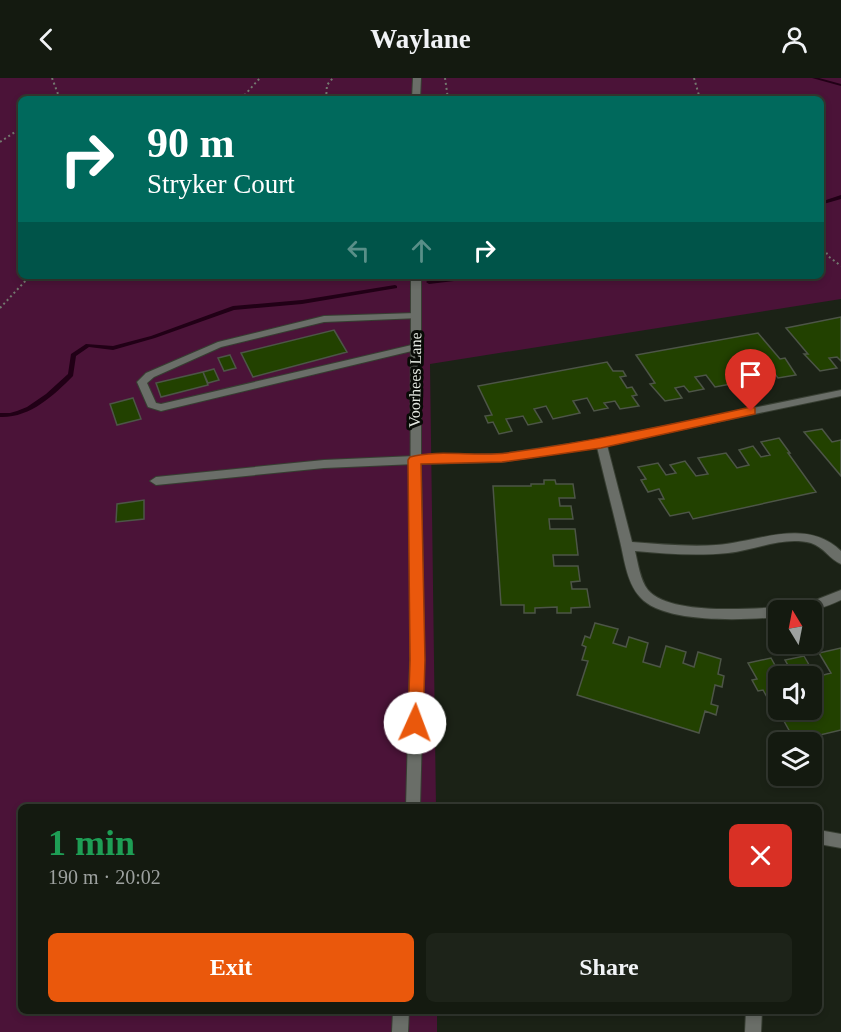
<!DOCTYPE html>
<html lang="en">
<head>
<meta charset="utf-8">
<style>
  body { margin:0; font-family:"Times New Roman",serif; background:#1d2319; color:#f1f3f6; height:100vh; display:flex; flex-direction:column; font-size:22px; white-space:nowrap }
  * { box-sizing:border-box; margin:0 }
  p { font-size:20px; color:#9da19f }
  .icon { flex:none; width:33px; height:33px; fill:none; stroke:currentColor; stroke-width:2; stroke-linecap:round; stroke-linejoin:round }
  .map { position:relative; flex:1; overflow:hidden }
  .details { position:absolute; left:18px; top:726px; width:804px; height:210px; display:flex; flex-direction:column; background:#141a10; border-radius:9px; box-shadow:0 3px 9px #0003,0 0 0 2px #333830 }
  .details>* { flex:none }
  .top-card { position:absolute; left:18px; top:18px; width:806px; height:183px; border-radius:9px; box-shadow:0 3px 9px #0003,0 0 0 2px #333830; background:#00695c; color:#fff; overflow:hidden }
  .needle { width:39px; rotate:350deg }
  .controls { position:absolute; left:768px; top:522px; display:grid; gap:12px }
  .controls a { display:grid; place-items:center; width:54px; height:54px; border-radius:9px; background:#141a10; box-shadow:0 3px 9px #0003,0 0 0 2px #333830; font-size:30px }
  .pin { position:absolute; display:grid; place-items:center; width:51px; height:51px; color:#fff; margin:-62px -26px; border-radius:50% 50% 50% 0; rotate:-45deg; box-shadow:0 0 6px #0007 }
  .pin .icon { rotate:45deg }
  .me { position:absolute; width:66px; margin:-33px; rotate:2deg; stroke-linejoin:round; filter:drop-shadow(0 0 4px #0008) }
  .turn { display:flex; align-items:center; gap:21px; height:126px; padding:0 30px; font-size:27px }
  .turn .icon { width:78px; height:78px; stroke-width:2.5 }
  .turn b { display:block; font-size:42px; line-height:51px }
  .lanes { display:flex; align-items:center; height:57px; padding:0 30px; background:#0003; justify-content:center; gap:30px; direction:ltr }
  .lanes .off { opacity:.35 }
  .round { display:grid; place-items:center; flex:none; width:63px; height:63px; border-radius:9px; background:#1d2319 }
  .headline { display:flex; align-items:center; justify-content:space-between; height:102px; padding:0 30px }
  h1 { font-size:36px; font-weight:600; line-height:45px; color:#1e9e55 }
  .cta { display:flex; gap:12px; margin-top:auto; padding:12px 30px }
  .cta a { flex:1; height:69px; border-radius:9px; background:#ea580c; color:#fff; font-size:24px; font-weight:600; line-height:69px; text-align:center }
  .cta a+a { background:#1d2319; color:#f1f3f6 }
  header { display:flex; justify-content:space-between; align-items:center; height:78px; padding:0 30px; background:#141a10; font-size:27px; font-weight:600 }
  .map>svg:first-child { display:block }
  .green { fill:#4b1338; fill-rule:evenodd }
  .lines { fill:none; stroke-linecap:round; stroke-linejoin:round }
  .stream { fill:#210016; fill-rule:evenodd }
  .building { fill:#224100; stroke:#4d5547; stroke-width:1.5; fill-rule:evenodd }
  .service-casing { stroke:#373e32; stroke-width:2 }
  .minor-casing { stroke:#373e32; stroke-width:2 }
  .path { stroke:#73796f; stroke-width:2; stroke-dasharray:2 3; stroke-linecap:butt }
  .service { fill:#6a6e68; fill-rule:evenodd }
  .minor { fill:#6a6e68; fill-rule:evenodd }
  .route { fill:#ea580c; stroke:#983908; stroke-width:1.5 }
  .labels { text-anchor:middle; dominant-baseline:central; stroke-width:6; stroke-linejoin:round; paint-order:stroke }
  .street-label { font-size:16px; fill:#e4e9e1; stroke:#080b06 }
</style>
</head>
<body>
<header><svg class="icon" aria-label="back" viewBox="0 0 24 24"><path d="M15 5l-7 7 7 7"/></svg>Waylane<svg class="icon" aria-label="person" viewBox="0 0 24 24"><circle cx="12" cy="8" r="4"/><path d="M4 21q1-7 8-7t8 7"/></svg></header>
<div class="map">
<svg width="841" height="954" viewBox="0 0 841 954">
  <rect width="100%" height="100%" fill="#1b2216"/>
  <path class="green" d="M0,0H841V221L430,286L436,729H21V933H437V954H0ZM21,21H820V198H21Z"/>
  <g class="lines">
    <path class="stream" d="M812,0H819L841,6V8Z
      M841,117V121L820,127V124Z
      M465,198H482L479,200L429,206L426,204L429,202Z
      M395,207L397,208V210L302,226L234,232L155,260L113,272L89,269L76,278L73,298C53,318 30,340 0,339V335H10L17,333L27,329L46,316L68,296L71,276L86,266L113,268L151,258L233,228L302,222Z"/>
  </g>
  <path class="building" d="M841,239V283L837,279L829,280L837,290L820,293L804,276H808L786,250Z
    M334,252L347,274L253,299L241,275Z
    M758,255L780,281L785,280L796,297L778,300L771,291L762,293L767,299L753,302L744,290L733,292L742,304L715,309L706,297L695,299L704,311L689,314L684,308L675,310L682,320L665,323L650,306L655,305L636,277Z
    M230,277L236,290L224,293L218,280Z
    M607,284L613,293H623L626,298L620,299L627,310L632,309L637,317L632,318L639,328L620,331L615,323L604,325L608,330L594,333L587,320L573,323L580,335L553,341L546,328L534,331L542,344L528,347L523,338L506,341L512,353L499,356L493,344L488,345L485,338L492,337L478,308Z
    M214,291L219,302L208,305L203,294Z
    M203,294L208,307L161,319L156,305Z
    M133,320L141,341L117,347L110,326Z
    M822,351L832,364L841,362V398L804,354Z
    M779,360L790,375H788L816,414L693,441L689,434L670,438L659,421H664L659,411L648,414L641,402L646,401L638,389L658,385L666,397L676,395L670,387L685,383L696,398L708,396L698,380L726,375L737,390L749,387L739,372L753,368L761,379L770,377L761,364Z
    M544,402H555L556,406H573L575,420H559L560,428H571L573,441H549L550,451H575L578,477H553L554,488H578L580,503L571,504L572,511H587L590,529L571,530V535H557V529L535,530V535H524V527H501L493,408H531V406H544Z
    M144,422V441L116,444L117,426Z
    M595,545L618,551L613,565L626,569L629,559L648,565L643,584L660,589L666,568L686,574L683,585L694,589L698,574L721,581L718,596L724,598L722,609L715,607L711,626L718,628L716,637L705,633L699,655L577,617L588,583L582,582L586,569L582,567L585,558L590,560Z
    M841,570V652L795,663L775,627L772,628L763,612L758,613L752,602L757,601L748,585L771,580L781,598L793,596L785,582L804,578L816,599L831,595L819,575ZM778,598H812V632H778Z"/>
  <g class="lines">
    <defs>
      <path id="service" d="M416,235L421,238L419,240L324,244L221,269L154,299L147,305L156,325L161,326L416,266L420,267V271L416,272L161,333L148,329L137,304L146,295L218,264L324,238Z
        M415,378L421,382L415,386L324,390L156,407L150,403L156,399L324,382Z
        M819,752L841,756V770L819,766Z
        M746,933H762L761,954H745Z"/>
      <path id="minor" d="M413,0H421L420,21H412Z
        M411,198H421V378L502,376L601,361L841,312V318L607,367L632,464C660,466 688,469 716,467C758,464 806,439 841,473V486C830,482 824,469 811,465C783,458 755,472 728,475C697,478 666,476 635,473C638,485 640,502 648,512C669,537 748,531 778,529L784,532H778V539C745,542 663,546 640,519C626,504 624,478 619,459C612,429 604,399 597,369L502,384L421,386L424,582L420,729H406L410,582Z
        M841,512V522C819,532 811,534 788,532L790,528L813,523Z
        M393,933H409L408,954H392Z"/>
    </defs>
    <use href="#service" class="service-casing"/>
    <use href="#minor" class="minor-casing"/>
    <path class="path" d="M52,0L58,16L53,21
      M445,0L448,21
      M694,0L700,21
      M241,21L260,0
      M326,21L327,7L333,0
      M0,64L21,50
      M820,161L828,178L841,188
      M0,230L30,198"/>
    <use href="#service" class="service"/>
    <use href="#minor" class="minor"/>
  </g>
  <path class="route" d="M751,329L755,330V336L601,370L532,380L502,384L421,386L425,582L423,645L421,650L415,652L410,650L408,645L410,582L408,382L410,379C437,371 477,379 507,375C589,364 669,347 751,329Z"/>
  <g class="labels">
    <g class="street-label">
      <text transform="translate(415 302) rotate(-89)">Voorhees Lane</text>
    </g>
  </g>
</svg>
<div class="controls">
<a><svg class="needle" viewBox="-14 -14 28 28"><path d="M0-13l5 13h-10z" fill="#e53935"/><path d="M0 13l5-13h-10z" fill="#9da19f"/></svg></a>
<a><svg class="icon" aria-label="sound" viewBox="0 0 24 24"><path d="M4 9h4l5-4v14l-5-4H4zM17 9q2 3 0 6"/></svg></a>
<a><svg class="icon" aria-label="layers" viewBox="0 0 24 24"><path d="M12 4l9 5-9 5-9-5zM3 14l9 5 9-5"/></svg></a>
</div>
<div class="pin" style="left:751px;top:333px;background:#d93025"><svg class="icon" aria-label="arrive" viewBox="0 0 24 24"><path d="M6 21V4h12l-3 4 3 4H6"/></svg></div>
<svg class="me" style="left:415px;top:645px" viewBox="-20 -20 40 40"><circle r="19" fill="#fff"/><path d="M0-13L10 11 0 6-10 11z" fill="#ea580c"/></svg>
<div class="top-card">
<div class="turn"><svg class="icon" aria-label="right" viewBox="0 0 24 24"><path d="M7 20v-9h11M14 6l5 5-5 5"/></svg><div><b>90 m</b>Stryker Court</div></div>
<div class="lanes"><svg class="icon off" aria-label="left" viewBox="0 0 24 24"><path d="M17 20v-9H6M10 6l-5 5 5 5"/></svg><svg class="icon off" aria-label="ahead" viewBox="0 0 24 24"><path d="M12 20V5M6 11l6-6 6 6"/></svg><svg class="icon" aria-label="right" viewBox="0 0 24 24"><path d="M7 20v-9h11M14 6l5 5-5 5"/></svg></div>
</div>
<section class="details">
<div class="headline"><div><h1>1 min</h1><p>190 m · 20:02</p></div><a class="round" style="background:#d93025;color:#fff"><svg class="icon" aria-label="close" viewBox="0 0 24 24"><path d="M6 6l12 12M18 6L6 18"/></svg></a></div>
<div class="cta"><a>Exit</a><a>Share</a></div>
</section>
</div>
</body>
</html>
